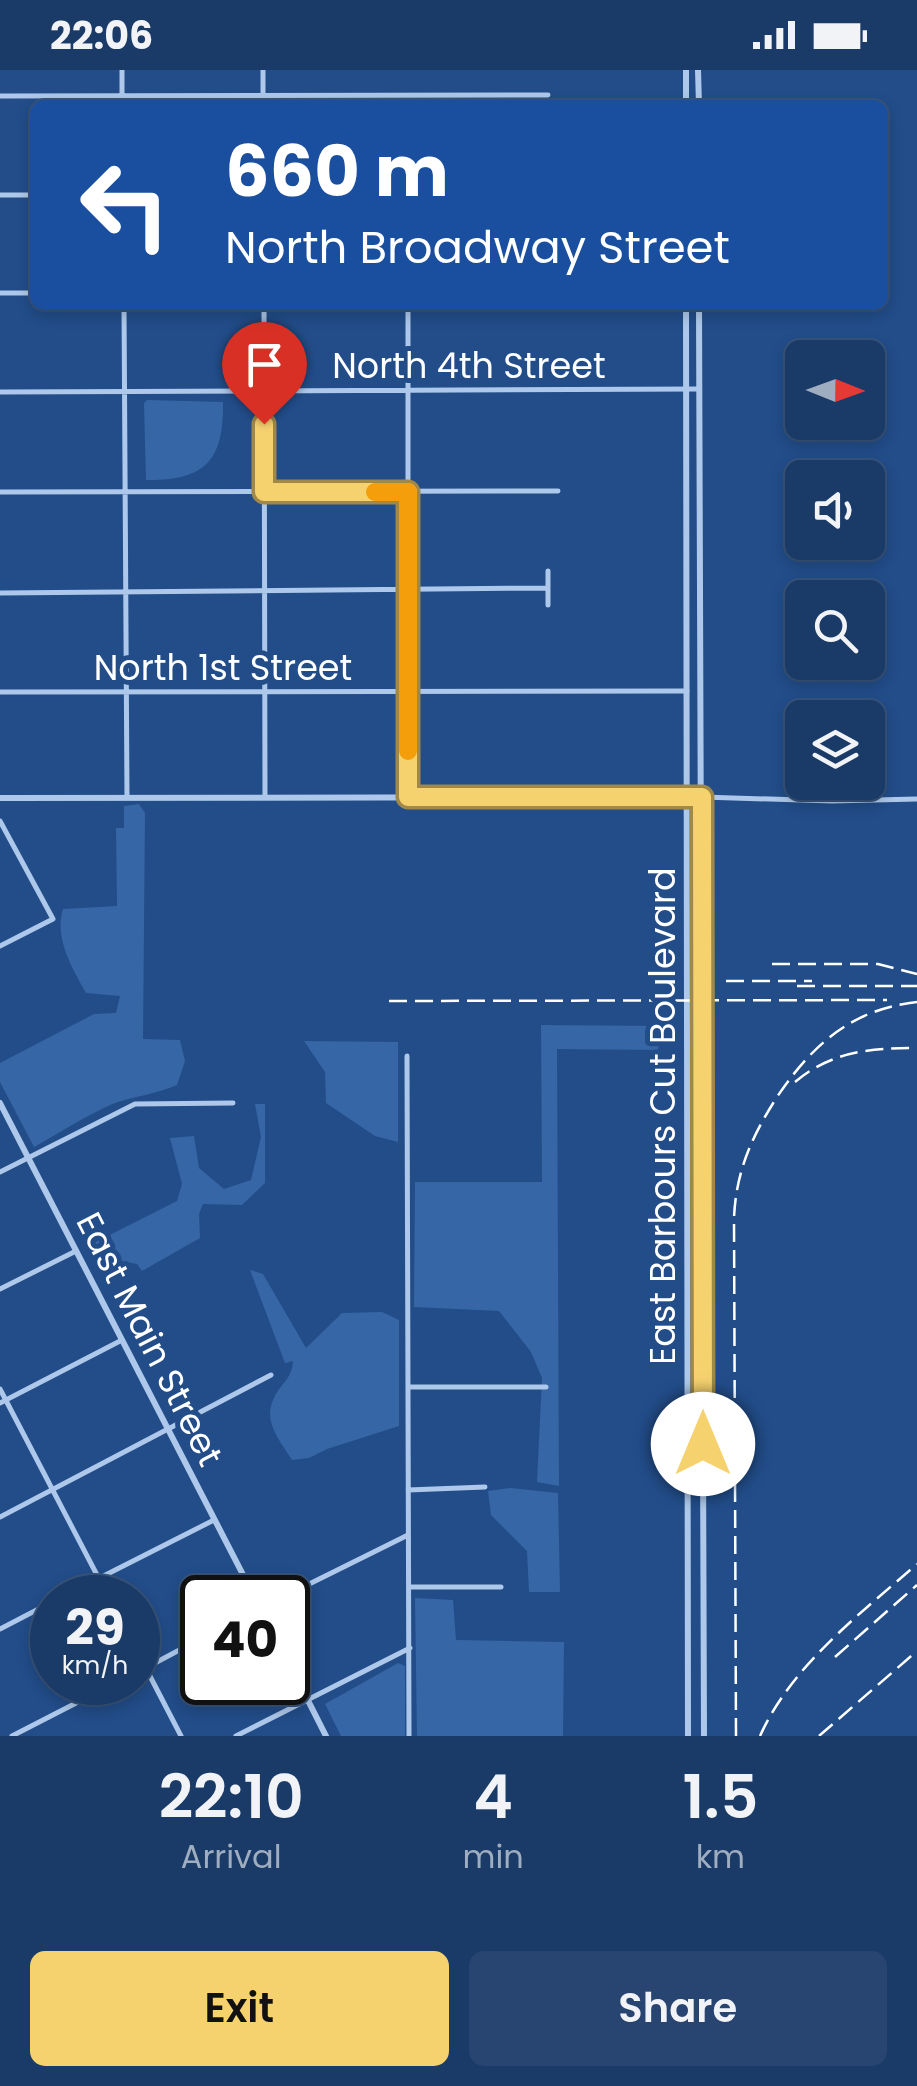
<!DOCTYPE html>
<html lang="en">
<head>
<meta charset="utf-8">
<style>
  body { margin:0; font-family:Poppins,sans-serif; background:#274570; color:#f1f3f6; height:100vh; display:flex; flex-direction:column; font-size:38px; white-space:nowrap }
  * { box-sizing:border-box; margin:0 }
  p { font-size:32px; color:#9fadc0 }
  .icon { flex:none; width:55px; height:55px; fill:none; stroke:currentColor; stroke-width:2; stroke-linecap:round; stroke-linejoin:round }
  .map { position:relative; height:1666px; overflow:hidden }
  .panel { display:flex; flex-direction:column; background:#1a3a67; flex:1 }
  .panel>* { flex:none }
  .guide { position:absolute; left:30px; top:30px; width:858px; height:210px; border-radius:15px; box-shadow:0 5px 15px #0003,0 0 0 2px #38547b; background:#1a4fa0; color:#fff; overflow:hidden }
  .needle { width:65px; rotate:91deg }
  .buttons { position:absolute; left:785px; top:270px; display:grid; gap:20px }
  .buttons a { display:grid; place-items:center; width:100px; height:100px; border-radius:15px; background:#1a3a67; box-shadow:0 5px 15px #0003,0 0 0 2px #38547b; font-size:50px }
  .speed { position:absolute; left:30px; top:1505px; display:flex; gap:20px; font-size:50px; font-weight:700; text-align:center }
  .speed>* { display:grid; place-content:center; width:130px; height:130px; border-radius:50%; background:#1a3a67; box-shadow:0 5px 15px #0003,0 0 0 2px #38547b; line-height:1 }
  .speed small { font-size:25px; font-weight:400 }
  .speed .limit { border:5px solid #111; border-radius:15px; background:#fff; color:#111 }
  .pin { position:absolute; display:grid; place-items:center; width:85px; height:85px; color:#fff; margin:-102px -42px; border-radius:50% 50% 50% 0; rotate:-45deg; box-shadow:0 0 10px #0007 }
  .pin .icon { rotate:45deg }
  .me { position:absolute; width:110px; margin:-55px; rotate:0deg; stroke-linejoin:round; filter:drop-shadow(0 0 8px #0008) }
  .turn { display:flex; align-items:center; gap:35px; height:210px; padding:0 30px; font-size:45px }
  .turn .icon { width:130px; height:130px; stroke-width:2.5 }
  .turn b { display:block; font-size:70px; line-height:85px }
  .eta { display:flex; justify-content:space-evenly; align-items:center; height:170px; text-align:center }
  .eta b { font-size:60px; font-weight:600; line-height:70px }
  .action { display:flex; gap:20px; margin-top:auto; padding:20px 30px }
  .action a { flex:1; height:115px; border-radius:15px; background:#f6d26f; color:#111; font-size:40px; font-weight:600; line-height:115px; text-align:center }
  .action a+a { background:#274570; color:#f1f3f6 }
  .status { display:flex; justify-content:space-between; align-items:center; height:70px; padding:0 50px; background:#1a3a67; direction:ltr }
  .status svg { height:28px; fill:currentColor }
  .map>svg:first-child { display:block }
  .green { fill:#3666a6 }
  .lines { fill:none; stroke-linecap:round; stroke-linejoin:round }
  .minor { stroke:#adc8ea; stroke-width:5 }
  .tertiary { stroke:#adc8ea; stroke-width:6 }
  .rail { stroke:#fff; stroke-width:2.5; stroke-dasharray:18 8; stroke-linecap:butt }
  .route-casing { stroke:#a08848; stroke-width:25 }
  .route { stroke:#f6d26f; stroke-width:18 }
  .slow { stroke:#f59e0b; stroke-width:18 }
  .labels { text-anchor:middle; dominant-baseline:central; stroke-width:10; stroke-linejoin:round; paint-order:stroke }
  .street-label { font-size:35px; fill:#fff; stroke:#224d89 }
</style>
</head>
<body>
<div class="status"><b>22:06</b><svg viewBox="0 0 49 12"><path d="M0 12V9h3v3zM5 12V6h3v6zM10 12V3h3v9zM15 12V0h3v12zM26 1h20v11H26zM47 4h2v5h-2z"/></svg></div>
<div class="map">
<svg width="917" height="1666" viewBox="0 0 917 1666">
  <rect width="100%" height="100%" fill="#224d89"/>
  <path class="green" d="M147,330L223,332C224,391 205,411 146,410L144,333Z
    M139,734L145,743L143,969L180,970L185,991L177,1015C155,1025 132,1026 110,1035C84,1047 59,1063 34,1077L0,1012V993L94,944L116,943L120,926L86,923C72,898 54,868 63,839L117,836L116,758H124V736Z
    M541,955L664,956L658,980L557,979L559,1416L537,1412L542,1308L531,1282L499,1241L414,1237L415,1112H542Z
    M304,971L398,972V1072L375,1066L326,1033L325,1002Z
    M255,1034H265V1113L242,1135L203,1134L199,1144L200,1168L142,1201L137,1194L106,1188L88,1176L177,1131L182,1114L170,1068L194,1066L199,1098L224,1119L251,1110L261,1067Z
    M250,1200L263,1204L306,1278L342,1243L382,1242L399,1250V1356L327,1379L309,1388L292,1390C280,1371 262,1351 274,1328C281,1313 292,1309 293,1291L285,1293Z
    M510,1418L558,1423L560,1522H529L527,1481L491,1445L488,1421Z
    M415,1528L453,1530L456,1570L564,1572L563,1666H417Z
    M398,1593L405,1596V1666H341L325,1634Z"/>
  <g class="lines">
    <path class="minor" d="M122,0V35
      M263,0V35
      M0,26L548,25
      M0,125H35
      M0,223H35
      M124,235L127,727
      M264,235L265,727
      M408,235V727
      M0,322L699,319
      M0,422L558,421
      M0,523L548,518
      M548,535V501
      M0,622L687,621
      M702,727L832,731L917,729
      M0,751L53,849L0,876
      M407,986L409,1666
      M0,1102L135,1034L233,1033
      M0,1219L76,1181
      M408,1317H546
      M0,1319L109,1528
      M0,1333L122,1270
      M408,1420L485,1417
      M0,1447L271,1305
      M409,1517H501
      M60,1528L214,1450
      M281,1528L408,1465
      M0,1559L52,1532
      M138,1583L181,1666
      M138,1602L202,1568
      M12,1666L117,1612
      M236,1666L410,1578"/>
    <path class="tertiary" d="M698,0L699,35
      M686,35V0
      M686,235L688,1666
      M699,235L704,1666
      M0,728L702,727
      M0,1033L255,1528
      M288,1591L326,1666"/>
    <path class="rail" d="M772,894H878L917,904
      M726,911H812
      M797,916H917
      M389,931L887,930
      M795,1012C832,981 871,978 917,978
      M835,1587L917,1515
      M736,1666L734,1148C736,1101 752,1066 777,1027C812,975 852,939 917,932
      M760,1666C792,1595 859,1545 917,1494
      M819,1666L917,1581"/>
  </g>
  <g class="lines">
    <defs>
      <path id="route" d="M264,354V422H408V727H702L703,1374"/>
    </defs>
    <use href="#route" class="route-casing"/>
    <use href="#route" class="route"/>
    <path class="slow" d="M375,422H408V681"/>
  </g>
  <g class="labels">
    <g class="street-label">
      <text x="469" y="295">North 4th Street</text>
      <text x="223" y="597">North 1st Street</text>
      <text transform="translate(662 1046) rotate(-90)">East Barbours Cut Boulevard</text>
      <text transform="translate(150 1269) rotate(63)">East Main Street</text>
    </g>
  </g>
</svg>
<div class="buttons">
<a><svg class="needle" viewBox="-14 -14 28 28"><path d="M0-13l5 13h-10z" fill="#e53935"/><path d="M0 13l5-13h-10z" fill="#9fadc0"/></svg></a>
<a><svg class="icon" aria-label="sound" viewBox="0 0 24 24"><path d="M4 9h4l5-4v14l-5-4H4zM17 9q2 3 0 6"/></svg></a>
<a><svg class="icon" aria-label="search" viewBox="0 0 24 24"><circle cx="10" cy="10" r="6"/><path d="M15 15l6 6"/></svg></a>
<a><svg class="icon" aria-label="layers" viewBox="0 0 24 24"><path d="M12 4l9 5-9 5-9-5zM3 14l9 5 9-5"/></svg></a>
</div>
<div class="speed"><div>29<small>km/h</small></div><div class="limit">40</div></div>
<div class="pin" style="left:264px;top:354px;background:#d93025"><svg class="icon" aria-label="arrive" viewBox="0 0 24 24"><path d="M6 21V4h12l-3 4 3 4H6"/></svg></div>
<svg class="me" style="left:703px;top:1374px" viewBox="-20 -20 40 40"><circle r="19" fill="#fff"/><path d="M0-13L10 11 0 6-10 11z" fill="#f6d26f"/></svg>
<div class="guide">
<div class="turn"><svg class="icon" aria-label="left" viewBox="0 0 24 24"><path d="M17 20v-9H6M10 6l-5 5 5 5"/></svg><div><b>660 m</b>North Broadway Street</div></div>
</div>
</div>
<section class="panel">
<div class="eta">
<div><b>22:10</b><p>Arrival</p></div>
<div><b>4</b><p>min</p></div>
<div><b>1.5</b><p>km</p></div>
</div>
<div class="action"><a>Exit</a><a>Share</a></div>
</section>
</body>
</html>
